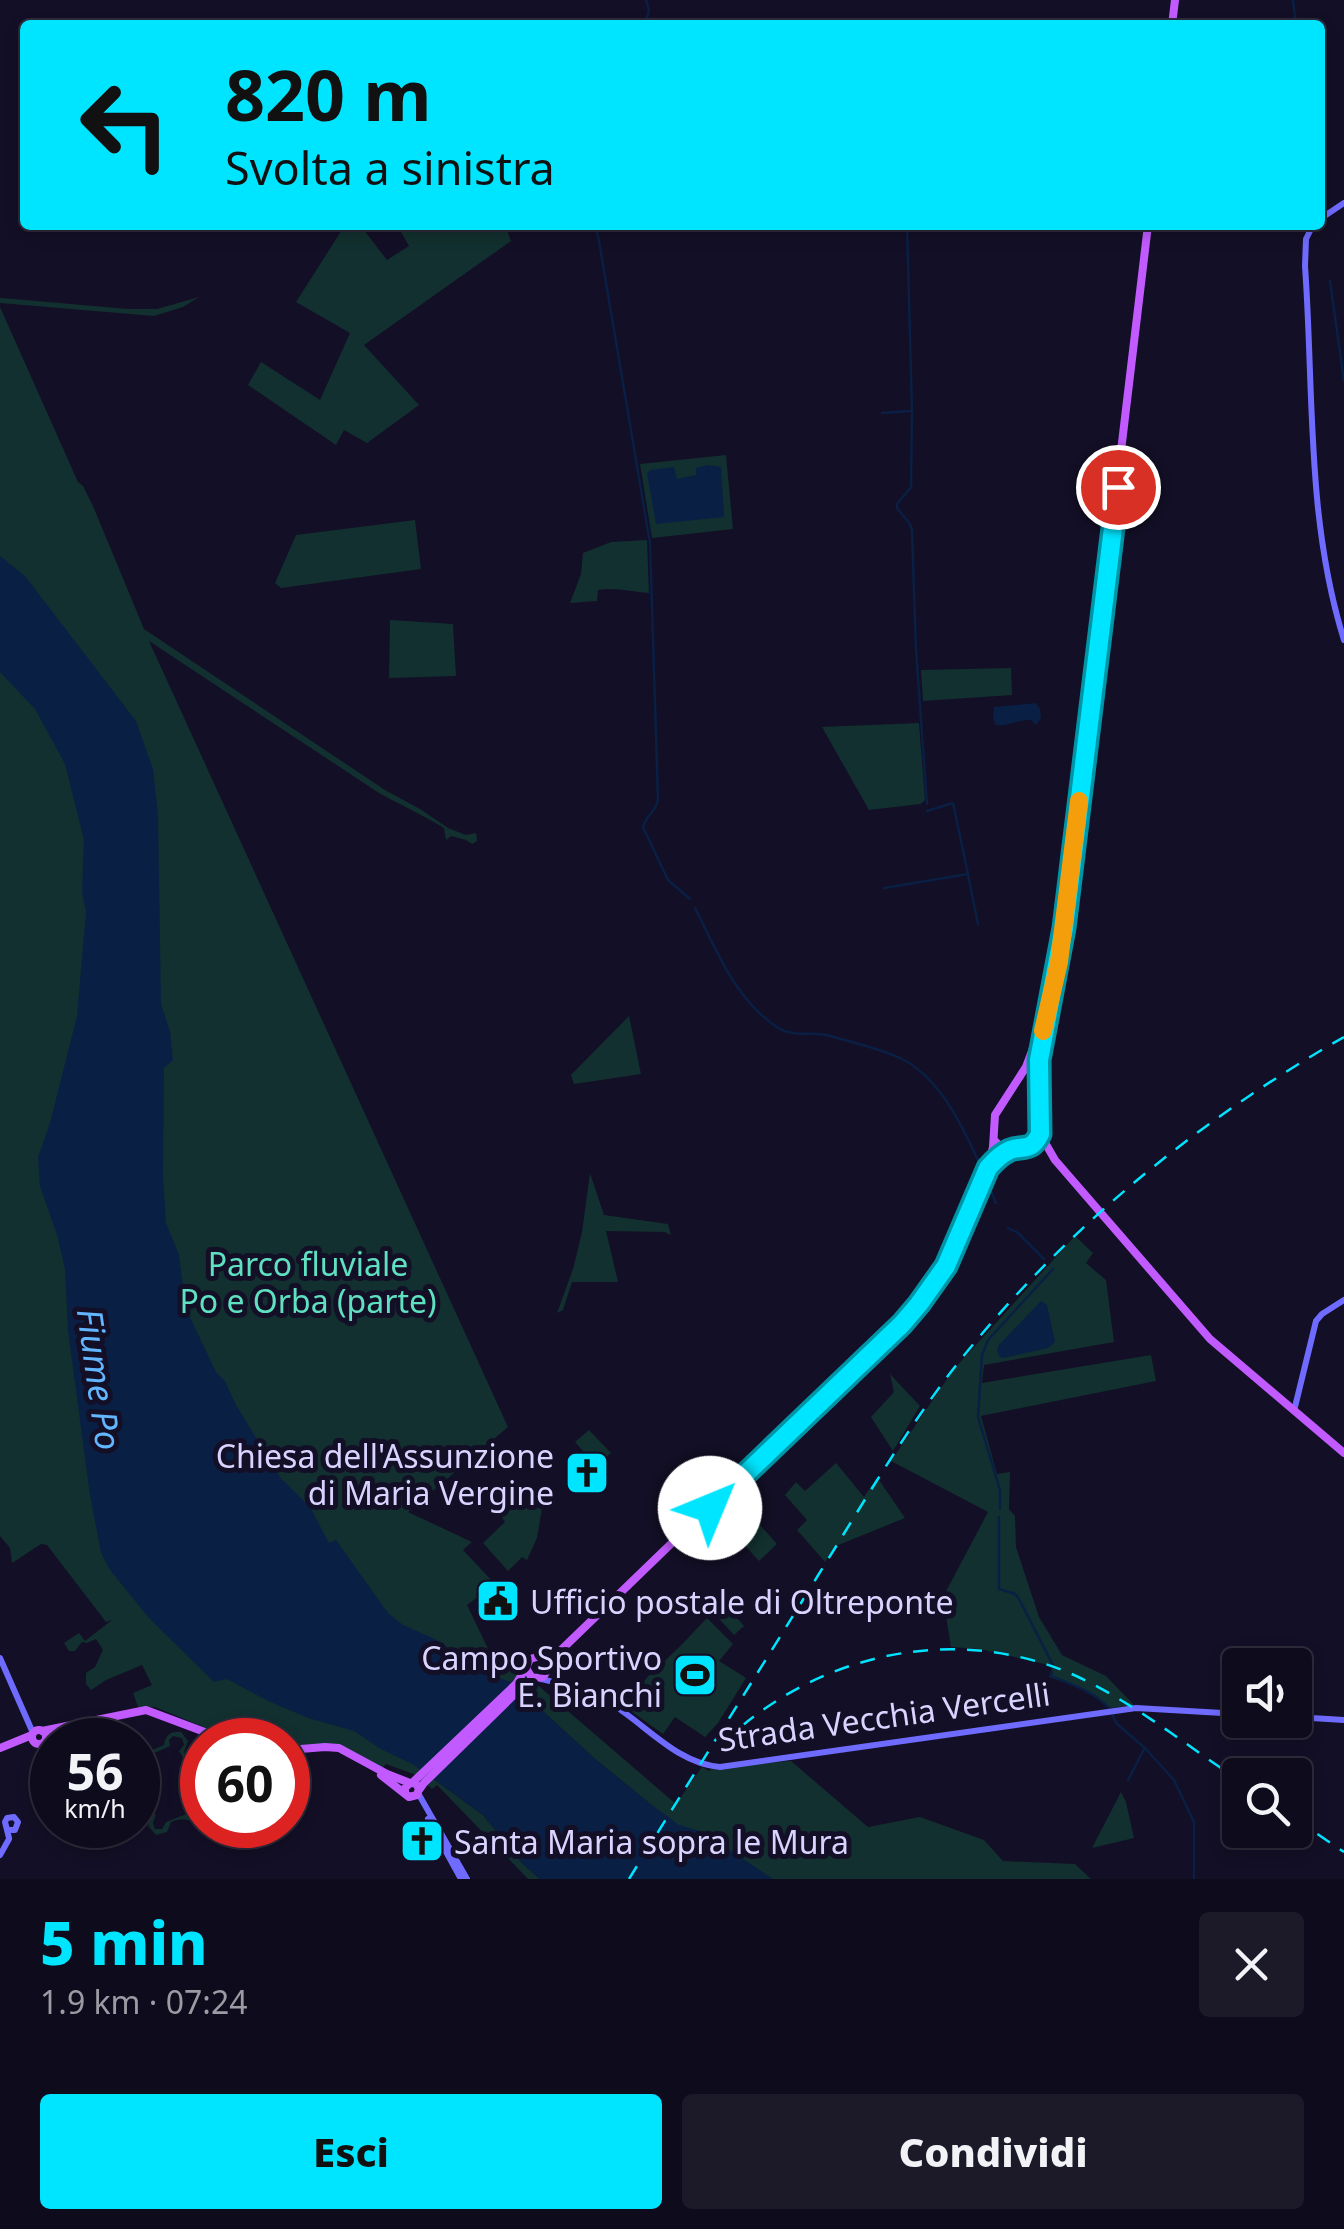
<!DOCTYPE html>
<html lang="it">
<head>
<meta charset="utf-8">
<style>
  body { margin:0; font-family:"Noto Sans",sans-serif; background:#1c1929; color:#f1f3f6; height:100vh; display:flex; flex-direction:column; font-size:38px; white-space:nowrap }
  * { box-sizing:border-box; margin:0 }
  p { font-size:32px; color:#9b9ba3 }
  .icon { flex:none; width:55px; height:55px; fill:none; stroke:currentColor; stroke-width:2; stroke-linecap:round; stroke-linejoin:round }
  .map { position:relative; height:1879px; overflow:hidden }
  .details { display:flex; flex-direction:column; background:#0e0b1c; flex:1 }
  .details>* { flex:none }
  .hud { position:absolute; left:20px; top:20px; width:1305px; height:210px; border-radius:10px; box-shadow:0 5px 15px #0003,0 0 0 2px #2e2b3b; background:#00e5ff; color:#111; overflow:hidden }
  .buttons { position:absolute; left:1222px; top:1648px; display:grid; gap:20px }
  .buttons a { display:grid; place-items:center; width:90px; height:90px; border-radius:10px; background:#0e0b1c; box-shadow:0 5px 15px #0003,0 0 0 2px #2e2b3b; font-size:50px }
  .speed { position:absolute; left:30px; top:1718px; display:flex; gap:20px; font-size:50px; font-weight:700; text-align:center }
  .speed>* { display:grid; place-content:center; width:130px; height:130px; border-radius:50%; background:#0e0b1c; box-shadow:0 5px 15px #0003,0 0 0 2px #2e2b3b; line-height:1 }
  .speed small { font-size:25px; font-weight:400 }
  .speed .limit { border:15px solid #d22; background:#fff; color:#111 }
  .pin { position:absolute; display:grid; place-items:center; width:85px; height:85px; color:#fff; margin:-42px; border:5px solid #fff; border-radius:50%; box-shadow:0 2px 10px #0007 }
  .me { position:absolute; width:110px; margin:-55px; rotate:45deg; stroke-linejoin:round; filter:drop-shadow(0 0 8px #0008) }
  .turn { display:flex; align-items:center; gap:35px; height:210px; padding:0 40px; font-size:45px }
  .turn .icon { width:130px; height:130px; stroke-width:2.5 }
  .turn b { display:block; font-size:70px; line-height:85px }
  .round { display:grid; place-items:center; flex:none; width:105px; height:105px; border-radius:10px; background:#1c1929 }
  .headline { display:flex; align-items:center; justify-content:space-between; height:170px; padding:0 40px }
  h1 { font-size:60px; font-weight:800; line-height:75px; color:#00e5ff }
  .action { display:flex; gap:20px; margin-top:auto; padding:20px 40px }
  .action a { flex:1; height:115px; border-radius:10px; background:#00e5ff; color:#111; font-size:40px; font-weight:800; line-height:115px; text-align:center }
  .action a+a { background:#1c1929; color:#f1f3f6 }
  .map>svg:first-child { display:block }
  .green { fill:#12302f }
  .water { fill:#0a1f44 }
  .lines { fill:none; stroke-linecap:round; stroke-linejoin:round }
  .stream { stroke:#0a1f44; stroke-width:2.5 }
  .secondary { stroke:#6f6bff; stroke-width:6 }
  .primary { stroke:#c25bff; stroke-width:8 }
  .rail { stroke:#00e5ff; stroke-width:2.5; stroke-dasharray:15 12; stroke-linecap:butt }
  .route-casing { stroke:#0095a6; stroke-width:25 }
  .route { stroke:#00e5ff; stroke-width:18 }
  .slow { stroke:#f59e0b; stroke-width:18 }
  .labels { text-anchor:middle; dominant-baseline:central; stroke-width:10; stroke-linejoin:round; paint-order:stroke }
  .park-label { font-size:32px; fill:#5fe0c0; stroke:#130f26 }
  .poi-label { font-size:32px; fill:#d9d4ff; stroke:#130f26; text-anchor:end }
  .street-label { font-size:32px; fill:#d9d4ff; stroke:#130f26 }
  .water-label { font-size:35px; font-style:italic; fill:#62b6ff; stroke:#130f26 }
</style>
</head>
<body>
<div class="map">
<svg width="1344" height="1879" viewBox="0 0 1344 1879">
  <rect width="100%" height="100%" fill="#130f26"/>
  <path class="green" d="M345,225H360L387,260L409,246L397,225H505L511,241L364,345L419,405L367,443L344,430L336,445L248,385L261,362L320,400L350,333L296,302Z
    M199,297L183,307L154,316L0,303V298H2L128,309H157Z
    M0,307L78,482L83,486L93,506L144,629L385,790L420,809L448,828L466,835L476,833L477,841L472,844L466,840L451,836L446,840L444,828C423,815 401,805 379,793L149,641L508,1427L408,1512L472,1542L463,1550L495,1584L467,1605L492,1657L519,1669L676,1804L702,1767L709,1771L713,1767L791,1761L868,1827L920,1817L984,1840L1003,1861L1075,1864L1091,1879H640L648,1802L595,1759L511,1682L421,1770L483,1815L523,1864L540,1879H528L437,1785L432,1789L416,1775L386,1764L381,1770C340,1743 336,1742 288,1746V1740H235L155,1707H138L133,1693L152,1685L142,1665L106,1680L91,1690L86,1684V1673L95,1667L103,1650L96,1639L87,1643L82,1642L75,1651H69L64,1643L79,1633L85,1641L112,1620L106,1622L47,1545L41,1544L12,1563L10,1548L0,1536Z
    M726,455L733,529L652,538L640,464Z
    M415,520L421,569L281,588L275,583L296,535Z
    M647,540L649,593C631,592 615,587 598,590L597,601L570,603L581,574L583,553L611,542Z
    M390,620L453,624L456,676L389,678Z
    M1011,668L1012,695L923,701L921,670Z
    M919,723L925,800L921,804L869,810L822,727Z
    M629,1016L641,1074L574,1084L571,1075Z
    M590,1173L604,1215L668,1224L671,1235L665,1232L606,1231L618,1282H572L563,1310L557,1313L573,1269L582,1232Z
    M1075,1236L1093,1253L1086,1263L1106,1280L1114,1342L984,1365L982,1383L1151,1355L1156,1381L981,1416L997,1474L1010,1472L1009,1509L1015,1516L1016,1547L1039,1617L1062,1655L1106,1676L1134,1705L1111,1708L1086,1690L1049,1677L1053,1666L980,1649L951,1647L943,1597L988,1512L891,1461L954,1369Z
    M890,1374L920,1406L893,1451L871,1417L894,1392Z
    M589,1430L611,1453L596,1466L575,1442Z
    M836,1463L864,1497L877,1477L905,1518L836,1546L825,1562L797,1530L807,1520L785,1495L796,1482L805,1491Z
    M742,1483L761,1503L750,1514L777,1544L759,1561L713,1510L730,1492L732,1494Z
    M532,1487L543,1503L537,1538L527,1560L522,1557L508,1571L483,1543L505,1522L501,1516Z
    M731,1595L733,1597L723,1607L729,1613L731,1611L744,1626L734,1635L713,1612Z
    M707,1618L733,1644L719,1661L746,1678L718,1723L705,1737L675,1717L663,1734L628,1709L640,1693L638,1690C647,1675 659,1666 672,1654C684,1643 695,1630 707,1618Z
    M181,1732L188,1741L184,1752L197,1773V1797L202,1801V1818C190,1824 185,1816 171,1822L167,1832L156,1835L148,1826L150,1815L138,1800V1774L139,1795L156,1815L153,1823L155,1829H162L166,1822L189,1813L195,1816L199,1814L201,1808L193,1802L194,1775L179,1751L184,1745L182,1738L173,1736L169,1740L170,1746L141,1759L138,1751L142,1754L164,1745C166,1735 170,1731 181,1732Z
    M1121,1792L1126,1802L1134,1838L1092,1848Z"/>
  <path class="water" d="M708,465L721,467L724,517L656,524L647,473L650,470L674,467L677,479L696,475V468Z
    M0,556L25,576L136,721L153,769L158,814L161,1004L170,1031L173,1060L164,1068L163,1174L166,1223L179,1255L186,1309L216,1372L225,1381L236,1405L280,1477L310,1507L329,1543L336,1540L388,1613L403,1625L435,1639L484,1672L511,1682L595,1759L648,1802L679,1825L703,1832L773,1879H540L523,1864L483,1815L414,1765L379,1748L354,1731L308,1718L266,1700L227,1679L214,1682L149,1618L110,1570L101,1553L90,1495L68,1331L65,1269L57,1235L40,1186L38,1157L50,1123L77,1016L86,912L82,892L84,840L65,764L35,709L0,672Z
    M1036,703L1040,709L1041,718L1036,725L1031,720C1018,719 1009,727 996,725L993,718L994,707Z
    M1041,1301L1047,1305L1055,1342L1048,1348L1004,1358L1000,1357L997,1352L998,1346Z"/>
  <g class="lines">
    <path class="stream" d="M1293,0L1296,25
      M645,25L649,10L646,0
      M1320,182L1321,211
      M595,225L599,241L650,543L658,799C657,811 646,815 643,827L668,880L690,899
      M907,225L912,411L911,487L897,504V508L910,524L912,530L916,650L927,804
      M1330,281L1344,381
      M882,413L910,411
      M968,875L978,924
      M884,888L968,874L953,803L927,811
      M695,908C717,951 735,999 777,1027C792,1038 813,1031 830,1036C852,1042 883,1049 904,1060C943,1081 965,1132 983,1171
      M986,1179L996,1203
      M1008,1228L1018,1233L1044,1259
      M1000,1509V1490L978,1417L982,1355L988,1340L1053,1269
      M999,1517V1589L1015,1594L1019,1599L1053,1665
      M1052,1672L1051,1676C1071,1684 1095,1692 1109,1708
      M1113,1716L1117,1724L1145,1748L1174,1780L1194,1822V1879
      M1128,1780L1144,1749"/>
    <path class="secondary" d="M1320,219L1344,203
      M1313,225L1306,239L1305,266C1314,391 1306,519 1344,640
      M1294,1411L1316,1321L1322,1314L1344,1300
      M0,1658L33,1733
      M541,1679C562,1684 588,1690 607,1701C645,1723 675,1763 720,1767L1136,1708L1240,1714
      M1295,1717L1344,1720
      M418,1793L467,1879
      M428,1819L461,1879
      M8,1830H15L18,1822L14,1817L7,1818L5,1822L9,1838
      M0,1855L9,1839"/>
    <path class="primary" d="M1172,25L1175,0
      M1040,1134L1055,1160L1210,1339L1344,1453
      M994,1140C1006,1155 1032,1152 1040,1134L1039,1059L1064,928L1148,225
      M709,1507L883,1343L919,1304L933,1285L956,1246L988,1168L993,1147L995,1115L1026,1067L1040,1030
      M548,1667L544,1659L537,1657L530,1659L526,1668L532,1678L543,1677L559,1652L705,1511
      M32 1737a7 7 0 1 1 14 0a7 7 0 1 1-14 0Z
      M42,1731L146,1710L226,1740
      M0,1748L32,1735
      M288,1750L325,1747L339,1748L387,1774L410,1783
      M381,1775L409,1797L417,1795L419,1788L415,1783H410L405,1788V1793
      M412,1783L516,1684L526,1668
      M419,1790L424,1783L519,1690L534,1679"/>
    <path class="rail" d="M722,1744C814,1654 954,1622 1074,1675C1133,1702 1186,1745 1240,1781
      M1295,1819L1344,1852
      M629,1879C691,1778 755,1678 817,1577C861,1507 903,1434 954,1368C1060,1233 1195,1122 1344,1037"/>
  </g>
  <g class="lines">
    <defs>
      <path id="route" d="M710,1508L902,1324L919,1304L946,1266L988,1168C994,1161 1001,1154 1010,1150C1025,1145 1031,1152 1040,1134L1039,1060L1064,928L1118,487"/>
    </defs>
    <use href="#route" class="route-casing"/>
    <use href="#route" class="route"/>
    <path class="slow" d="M1043,1031L1059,962L1079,801"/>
  </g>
  <defs>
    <symbol id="church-square" viewBox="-11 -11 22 22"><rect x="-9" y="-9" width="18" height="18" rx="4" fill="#00e5ff" stroke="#130f26"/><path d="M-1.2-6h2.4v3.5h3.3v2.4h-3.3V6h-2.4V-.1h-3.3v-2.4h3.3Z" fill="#111"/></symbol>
    <symbol id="civic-square" viewBox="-11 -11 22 22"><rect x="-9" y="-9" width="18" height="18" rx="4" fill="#00e5ff" stroke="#130f26"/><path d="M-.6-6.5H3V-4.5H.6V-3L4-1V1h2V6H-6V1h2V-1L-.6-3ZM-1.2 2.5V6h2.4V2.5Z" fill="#111"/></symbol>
    <symbol id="stadium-square" viewBox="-11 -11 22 22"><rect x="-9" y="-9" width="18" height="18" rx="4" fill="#00e5ff" stroke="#130f26"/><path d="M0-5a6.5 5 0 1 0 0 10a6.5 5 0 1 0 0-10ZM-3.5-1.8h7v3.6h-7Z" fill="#111"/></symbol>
  </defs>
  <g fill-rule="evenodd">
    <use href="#church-square" x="562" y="1448" width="50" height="50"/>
    <use href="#civic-square" x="473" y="1576" width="50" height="50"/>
    <use href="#stadium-square" x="670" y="1650" width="50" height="50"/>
    <use href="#church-square" x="397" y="1816" width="50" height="50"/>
  </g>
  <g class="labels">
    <g class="park-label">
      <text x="308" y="1263">Parco fluviale<tspan x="308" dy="37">Po e Orba (parte)</tspan></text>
    </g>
    <g class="poi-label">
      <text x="554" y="1455">Chiesa dell'Assunzione<tspan x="554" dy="37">di Maria Vergine</tspan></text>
      <text x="530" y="1601" text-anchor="start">Ufficio postale di Oltreponte</text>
      <text x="662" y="1657">Campo Sportivo<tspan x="662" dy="37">E. Bianchi</tspan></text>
      <text x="454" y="1841" text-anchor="start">Santa Maria sopra le Mura</text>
    </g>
    <g class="street-label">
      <text transform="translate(884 1716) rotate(-8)">Strada Vecchia Vercelli</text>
    </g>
    <g class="water-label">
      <text transform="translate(100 1379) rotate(82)">Fiume Po</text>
    </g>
  </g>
</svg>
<div class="buttons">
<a><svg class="icon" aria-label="sound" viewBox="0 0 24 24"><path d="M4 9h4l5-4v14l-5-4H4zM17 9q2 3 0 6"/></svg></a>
<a><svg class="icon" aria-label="search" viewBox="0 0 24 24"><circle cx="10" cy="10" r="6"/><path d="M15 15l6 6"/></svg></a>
</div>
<div class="speed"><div>56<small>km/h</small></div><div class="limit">60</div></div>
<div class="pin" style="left:1118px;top:487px;background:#d93025"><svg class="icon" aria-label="arrive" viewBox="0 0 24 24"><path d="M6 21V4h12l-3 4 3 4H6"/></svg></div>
<svg class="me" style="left:710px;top:1508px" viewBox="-20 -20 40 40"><circle r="19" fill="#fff"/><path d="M0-13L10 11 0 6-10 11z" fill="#00e5ff"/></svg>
<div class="hud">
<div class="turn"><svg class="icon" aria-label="left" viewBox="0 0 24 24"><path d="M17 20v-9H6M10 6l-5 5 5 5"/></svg><div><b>820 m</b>Svolta a sinistra</div></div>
</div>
</div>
<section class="details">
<div class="headline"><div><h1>5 min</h1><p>1.9 km · 07:24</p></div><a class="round"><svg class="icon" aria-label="close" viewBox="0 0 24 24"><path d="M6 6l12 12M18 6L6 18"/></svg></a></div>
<div class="action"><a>Esci</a><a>Condividi</a></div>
</section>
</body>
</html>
